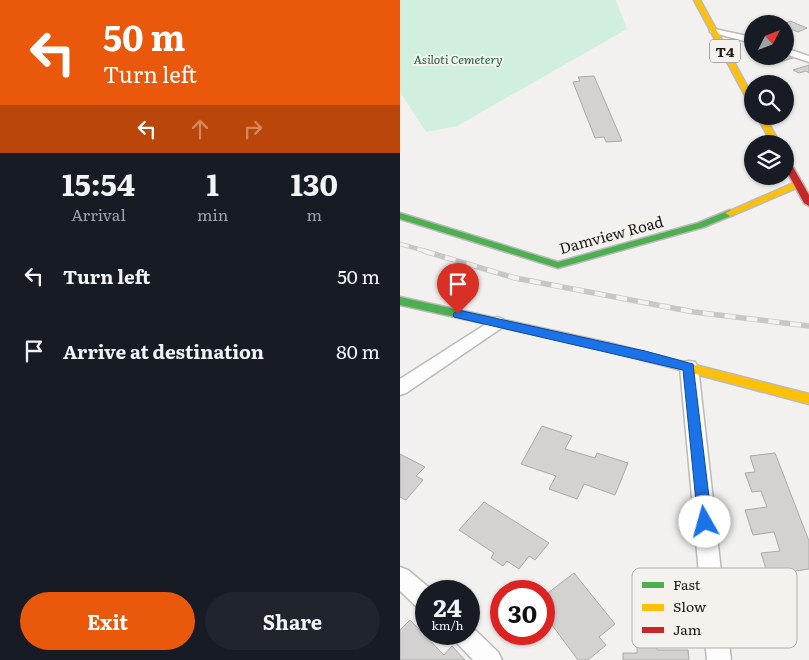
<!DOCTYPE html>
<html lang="en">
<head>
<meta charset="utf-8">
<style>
  body { margin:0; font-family:Literata,serif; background:#20242c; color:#f1f3f6; height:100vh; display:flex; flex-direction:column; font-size:19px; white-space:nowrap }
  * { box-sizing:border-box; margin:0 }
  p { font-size:16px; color:#9ea1a6 }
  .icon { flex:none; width:28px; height:28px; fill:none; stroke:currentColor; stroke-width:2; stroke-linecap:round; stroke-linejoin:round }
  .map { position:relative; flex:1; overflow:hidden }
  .drawer { display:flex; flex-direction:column; background:#171b24; width:400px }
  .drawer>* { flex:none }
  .banner { background:#ea580c; color:#fff; overflow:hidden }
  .needle { width:32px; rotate:48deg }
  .fabs { position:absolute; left:344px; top:15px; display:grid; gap:10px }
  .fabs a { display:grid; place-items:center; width:50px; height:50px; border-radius:50%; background:#171b24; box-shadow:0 1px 4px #0004; font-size:25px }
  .speed { position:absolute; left:15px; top:580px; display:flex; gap:10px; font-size:25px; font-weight:700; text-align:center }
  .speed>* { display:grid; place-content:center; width:65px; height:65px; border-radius:50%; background:#171b24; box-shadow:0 1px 4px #0004; line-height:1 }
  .speed small { font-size:12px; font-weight:400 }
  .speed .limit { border:8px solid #d22; background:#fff; color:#111 }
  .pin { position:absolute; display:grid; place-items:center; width:42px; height:42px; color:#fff; margin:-51px -21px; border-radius:50% 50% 50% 0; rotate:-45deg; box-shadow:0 0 5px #0007 }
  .pin .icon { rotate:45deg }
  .me { position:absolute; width:55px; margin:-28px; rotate:353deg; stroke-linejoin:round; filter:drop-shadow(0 0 4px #0008) }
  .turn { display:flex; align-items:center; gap:18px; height:105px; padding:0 20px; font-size:22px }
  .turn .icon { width:65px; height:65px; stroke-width:2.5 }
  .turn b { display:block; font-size:35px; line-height:42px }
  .lanes { display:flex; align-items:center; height:48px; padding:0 20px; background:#0003; justify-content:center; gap:25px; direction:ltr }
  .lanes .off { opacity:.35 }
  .eta { display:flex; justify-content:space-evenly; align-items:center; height:85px; text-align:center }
  .eta b { font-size:30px; font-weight:700; line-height:35px }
  .primary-button { display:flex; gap:10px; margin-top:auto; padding:10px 20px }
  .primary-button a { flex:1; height:58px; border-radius:30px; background:#ea580c; color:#fff; font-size:20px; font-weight:700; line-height:58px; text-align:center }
  .primary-button a+a { background:#20242c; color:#f1f3f6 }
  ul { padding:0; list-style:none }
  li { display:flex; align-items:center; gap:15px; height:75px; padding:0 20px }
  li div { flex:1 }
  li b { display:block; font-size:19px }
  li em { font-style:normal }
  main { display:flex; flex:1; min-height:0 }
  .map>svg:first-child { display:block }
  .green { fill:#d0efdf }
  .building { fill:#d3d2d0; stroke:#abaaa8 }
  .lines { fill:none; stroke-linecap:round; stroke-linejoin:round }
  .street-casing { stroke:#bbbab9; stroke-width:3 }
  .fast-casing { stroke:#bbbab9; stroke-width:3 }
  .slow-casing { stroke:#bbbab9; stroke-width:3 }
  .jam-casing { stroke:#bbbab9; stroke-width:3 }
  .street { fill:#fdfdfd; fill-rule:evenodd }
  .fast { fill:#4caf50; fill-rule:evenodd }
  .slow { fill:#ffc107; fill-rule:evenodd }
  .jam { fill:#c62828; fill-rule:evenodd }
  .rail-far1-casing { stroke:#c8c7c7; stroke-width:4.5 }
  .rail-casing { stroke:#c8c7c7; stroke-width:5.5 }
  .rail-far1 { stroke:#f5f2ed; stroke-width:3; stroke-dasharray:9; stroke-linecap:butt }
  .rail { stroke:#f5f2ed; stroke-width:4; stroke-dasharray:11; stroke-linecap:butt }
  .route { fill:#1a73e8; stroke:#114b97 }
  .labels { text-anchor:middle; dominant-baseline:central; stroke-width:4; stroke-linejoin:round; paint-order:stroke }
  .far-park-label { font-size:12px; font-style:italic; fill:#186347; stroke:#f5f2ed }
  .shield { fill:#f5f2ed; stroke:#5c5b58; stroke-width:1 }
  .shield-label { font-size:14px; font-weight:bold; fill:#1b1a18 }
  .street-label { font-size:15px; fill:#1b1a18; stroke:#f5f2ed }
  .key { fill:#f5f2ed; stroke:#b4b1ad; stroke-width:1 }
  .key-label { font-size:14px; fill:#1b1a18 }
</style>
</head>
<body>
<main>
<section class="drawer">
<div class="banner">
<div class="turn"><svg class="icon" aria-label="left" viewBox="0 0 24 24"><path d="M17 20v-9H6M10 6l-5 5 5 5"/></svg><div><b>50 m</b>Turn left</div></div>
<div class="lanes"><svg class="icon" aria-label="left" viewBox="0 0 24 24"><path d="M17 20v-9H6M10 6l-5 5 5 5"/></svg><svg class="icon off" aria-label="ahead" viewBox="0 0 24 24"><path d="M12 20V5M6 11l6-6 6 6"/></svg><svg class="icon off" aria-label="right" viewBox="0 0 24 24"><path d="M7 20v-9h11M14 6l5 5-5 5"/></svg></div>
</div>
<div class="eta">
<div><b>15:54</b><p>Arrival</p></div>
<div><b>1</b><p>min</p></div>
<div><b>130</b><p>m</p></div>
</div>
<ul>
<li><svg class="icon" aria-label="left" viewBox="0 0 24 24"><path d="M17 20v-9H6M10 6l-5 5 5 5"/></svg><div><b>Turn left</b></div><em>50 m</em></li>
<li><svg class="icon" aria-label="arrive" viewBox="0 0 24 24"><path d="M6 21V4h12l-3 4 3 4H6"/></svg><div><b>Arrive at destination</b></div><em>80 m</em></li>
</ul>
<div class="primary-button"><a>Exit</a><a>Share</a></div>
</section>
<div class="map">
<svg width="409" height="660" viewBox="0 0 409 660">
  <rect width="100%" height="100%" fill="#f3f1ef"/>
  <path class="green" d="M0,0H216L227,29L57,126L26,132L0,92Z"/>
  <path class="building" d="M390,21L407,28L398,32L385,27V24Z
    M385,52L393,58L377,63L370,56H385Z
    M409,65V73L406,71L399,73L393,70Z
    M194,76L222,141L206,142L204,137L195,138L173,82L180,81L178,77Z
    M142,426L172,436L165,449L195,458L197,453L228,463L215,495L184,484L177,499L149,489L156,476L121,464Z
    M375,453L409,541V569L368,575L361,553L380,551L374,532L353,535L345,510L367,507L361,491L352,492L345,473L355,472L350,456Z
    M0,454L25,467L16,476L23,480L6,500L0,497Z
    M84,502L149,543L135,560L129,556L119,569L107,561L103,566L91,558L94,553L59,530Z
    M174,573L215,624L199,637L206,645L188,660H178L152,625L147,630L144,626L146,613L144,596Z
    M10,620L44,655L52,646L65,660H0V630Z
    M257,642V650H288L289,660H223V653H237V643Z"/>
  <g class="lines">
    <defs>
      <path id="street" d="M310,28L352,37V43L310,32Z
        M385,48L409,56V62L385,54Z
        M97,317L103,319L105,323L103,327L6,393L0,395V379Z
        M289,361L295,362L298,367L331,660H307L280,367L283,362Z
        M0,567L8,570L33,591H26V611L18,608L0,591Z
        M69,624L98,652L102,660H73L56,642L53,634H69Z"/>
      <path id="fast" d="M330,210L335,213L333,215L304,227L158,268L0,219V213L158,262L298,223Z
        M0,297L209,343L213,344L215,347L213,350L209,351L0,305Z"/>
      <path id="slow" d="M294,0H300L352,95V103L348,101Z
        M357,116H365L380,144H372Z
        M398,181L403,184L401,186L333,215L330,216L325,213Z
        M209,343L409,394V404L205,350L203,347L205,344Z"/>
      <path id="jam" d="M385,157L389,160L409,195V206L404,203L385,168Z"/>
    </defs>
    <use href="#street" class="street-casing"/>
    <use href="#fast" class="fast-casing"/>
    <use href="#slow" class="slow-casing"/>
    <use href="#jam" class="jam-casing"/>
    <use href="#street" class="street"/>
    <use href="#fast" class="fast"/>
    <use href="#slow" class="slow"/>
    <use href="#jam" class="jam"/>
    <defs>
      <path id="rail-far1" d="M0,244L29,252"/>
      <path id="rail" d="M24,251L115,278L294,312L409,326"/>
    </defs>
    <use href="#rail-far1" class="rail-far1-casing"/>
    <use href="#rail" class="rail-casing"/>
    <use href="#rail-far1" class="rail-far1"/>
    <use href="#rail" class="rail"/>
  </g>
  <path class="route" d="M58,310L245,351L293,364L312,522L310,527L305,529L300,527L298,522L283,370L54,317L53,314Z"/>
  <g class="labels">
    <g class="far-park-label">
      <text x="58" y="59">Asiloti Cemetery</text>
    </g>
    <rect class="shield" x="310" y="39.5" width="30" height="23" rx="4"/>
    <g class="shield-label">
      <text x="325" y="51">T4</text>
    </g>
    <g class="street-label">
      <text transform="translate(211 234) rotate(-15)">Damview Road</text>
    </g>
  </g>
  <rect x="232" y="568" width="165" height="80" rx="8" class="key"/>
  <rect x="242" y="582" width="22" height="6" fill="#4caf50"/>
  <rect x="242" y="604" width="22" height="7" fill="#ffc107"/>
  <rect x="242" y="627" width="22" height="6" fill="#c62828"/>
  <g class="key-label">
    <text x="273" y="590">Fast</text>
    <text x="273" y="612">Slow</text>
    <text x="273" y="635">Jam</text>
  </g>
</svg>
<div class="fabs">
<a><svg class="needle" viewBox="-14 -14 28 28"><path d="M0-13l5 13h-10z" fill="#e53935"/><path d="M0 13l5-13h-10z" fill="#9ea1a6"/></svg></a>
<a><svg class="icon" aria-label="search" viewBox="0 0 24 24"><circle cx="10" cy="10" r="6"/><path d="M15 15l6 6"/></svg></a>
<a><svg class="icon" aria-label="layers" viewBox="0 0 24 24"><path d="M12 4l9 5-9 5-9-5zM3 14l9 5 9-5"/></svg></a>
</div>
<div class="speed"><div>24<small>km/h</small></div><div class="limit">30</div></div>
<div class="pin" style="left:58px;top:314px;background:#d93025"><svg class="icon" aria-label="arrive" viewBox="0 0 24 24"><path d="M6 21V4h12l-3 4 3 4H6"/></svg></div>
<svg class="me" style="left:305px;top:522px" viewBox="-20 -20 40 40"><circle r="19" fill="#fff"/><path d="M0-13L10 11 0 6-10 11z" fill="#1a73e8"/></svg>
</div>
</main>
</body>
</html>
